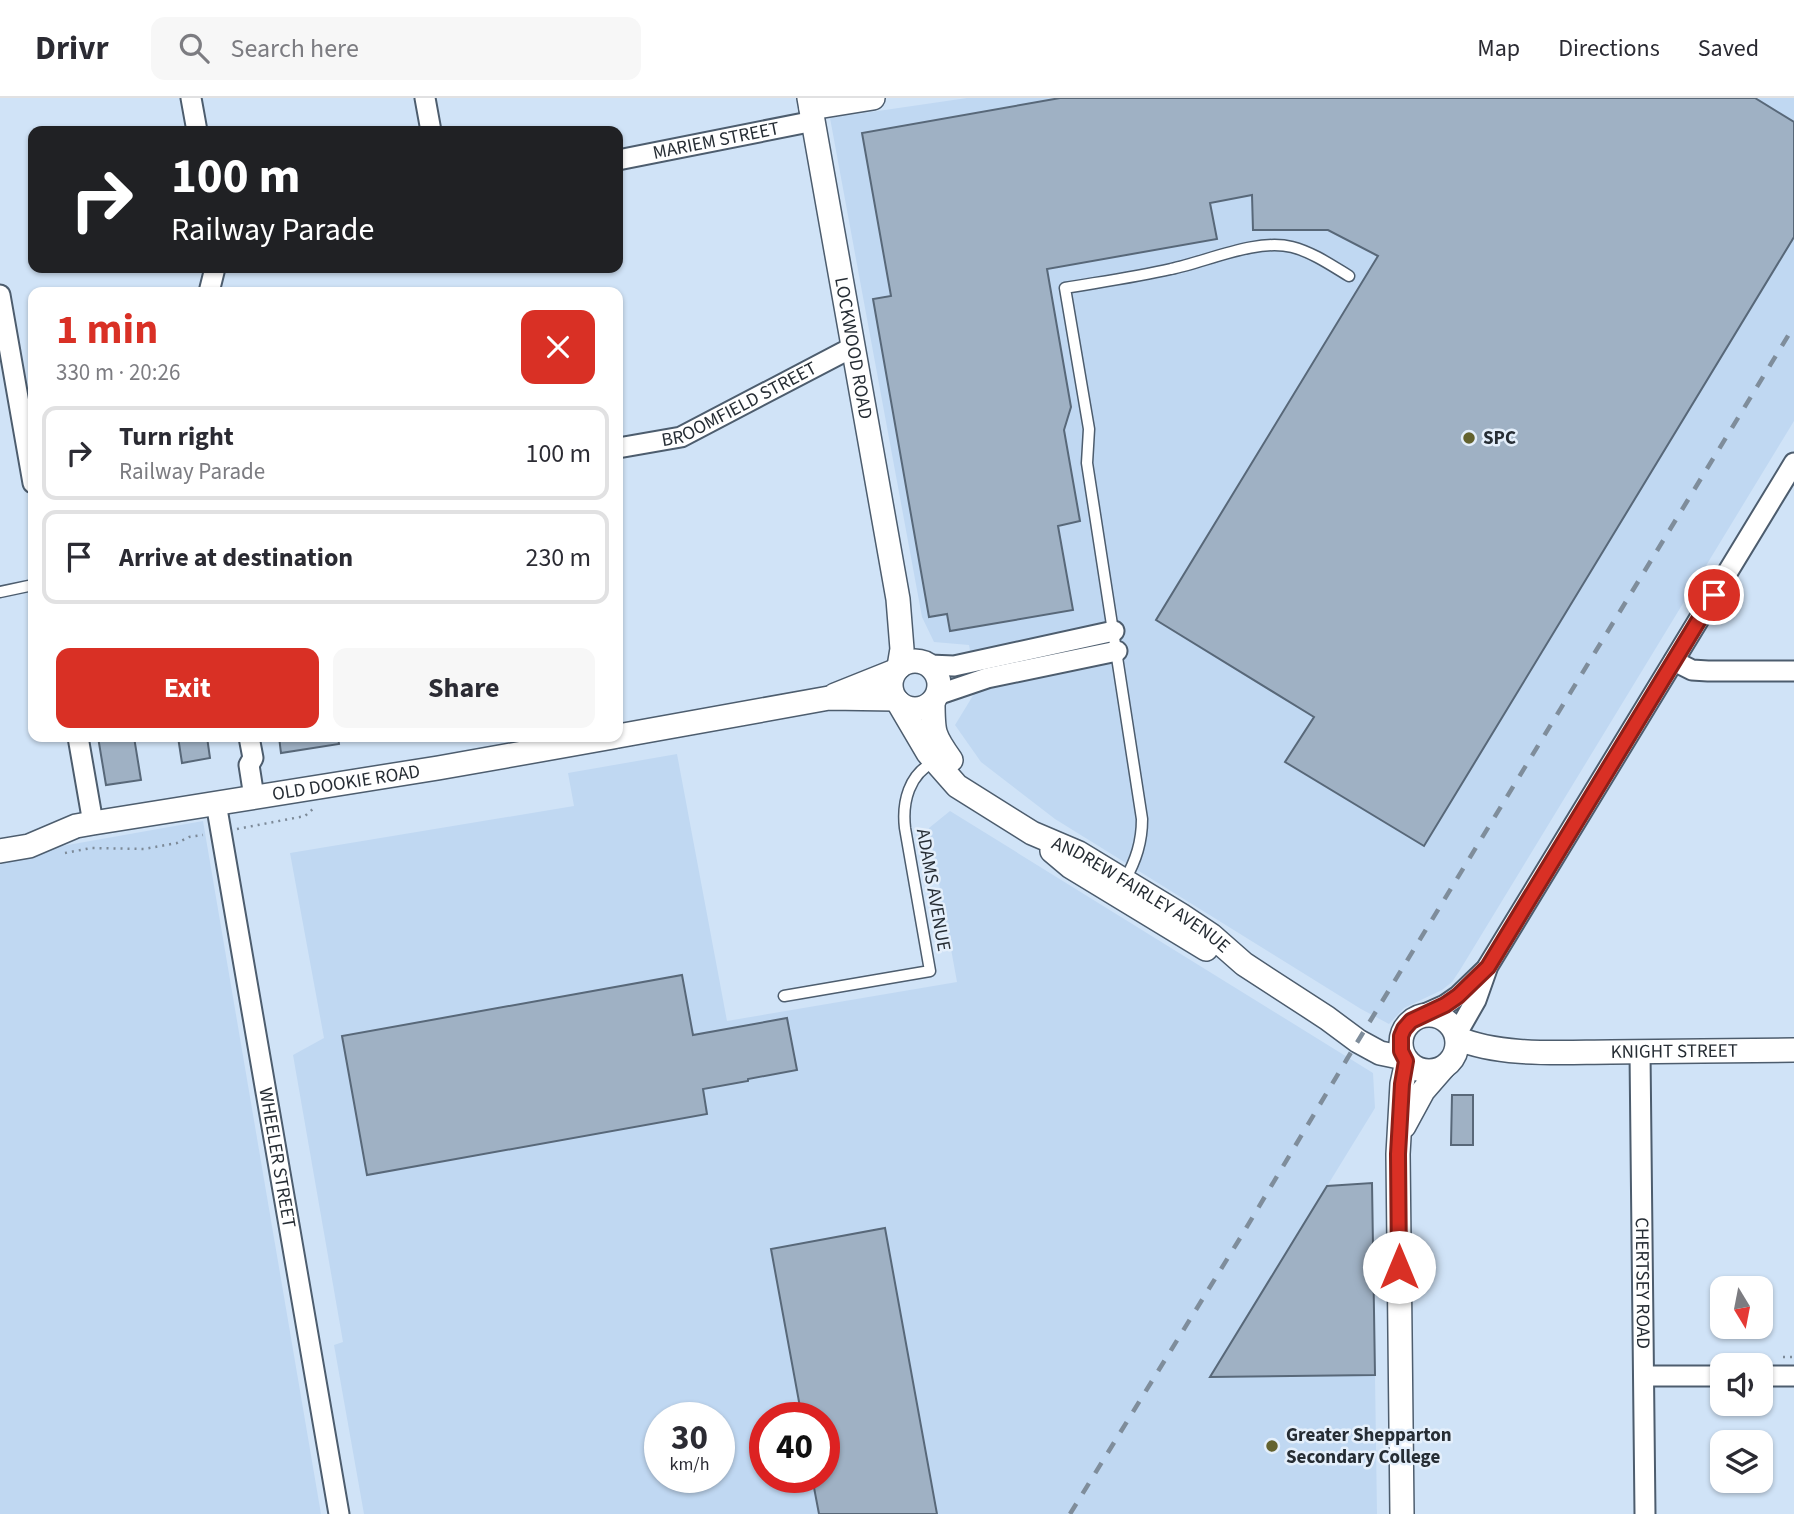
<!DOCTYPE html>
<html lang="en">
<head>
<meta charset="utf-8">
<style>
  body { margin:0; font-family:"Source Sans 3",sans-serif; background:#f7f7f7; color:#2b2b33; height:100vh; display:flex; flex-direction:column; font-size:26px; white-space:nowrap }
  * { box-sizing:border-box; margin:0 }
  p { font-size:23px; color:#7c7c81 }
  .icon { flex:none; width:38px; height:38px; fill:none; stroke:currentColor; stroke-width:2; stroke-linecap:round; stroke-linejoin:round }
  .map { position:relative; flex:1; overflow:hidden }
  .panel { position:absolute; left:28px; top:189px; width:595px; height:455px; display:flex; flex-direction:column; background:#fff; border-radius:14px; box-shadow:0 2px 5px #0004 }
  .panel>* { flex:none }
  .banner { position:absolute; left:28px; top:28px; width:595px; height:147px; border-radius:14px; box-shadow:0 2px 5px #0004; background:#202124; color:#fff; overflow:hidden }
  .needle { width:46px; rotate:170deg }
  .fabs { position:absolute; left:1710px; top:1178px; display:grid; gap:14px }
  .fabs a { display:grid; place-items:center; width:63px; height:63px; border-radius:14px; background:#fff; box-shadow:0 2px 5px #0004; font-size:35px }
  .speed { position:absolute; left:644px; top:1304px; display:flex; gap:14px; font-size:35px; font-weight:700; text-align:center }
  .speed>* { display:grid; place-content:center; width:91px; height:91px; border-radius:50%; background:#fff; box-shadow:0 2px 5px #0004; line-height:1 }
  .speed small { font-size:18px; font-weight:400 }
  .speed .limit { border:10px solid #d22; background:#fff; color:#111 }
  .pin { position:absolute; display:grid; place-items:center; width:60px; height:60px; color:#fff; margin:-30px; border:4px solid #fff; border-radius:50%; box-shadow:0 2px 7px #0007 }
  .me { position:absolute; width:77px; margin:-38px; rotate:0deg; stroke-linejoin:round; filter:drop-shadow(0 0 5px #0008) }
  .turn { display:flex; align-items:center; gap:24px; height:147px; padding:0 28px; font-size:32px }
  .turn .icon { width:91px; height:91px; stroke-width:2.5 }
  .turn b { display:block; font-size:49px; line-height:60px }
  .round { display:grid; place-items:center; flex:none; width:74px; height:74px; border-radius:14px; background:#f7f7f7 }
  .headline { display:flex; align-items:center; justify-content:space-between; height:119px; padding:0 28px }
  h1 { font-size:42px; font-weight:700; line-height:52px; color:#d93025 }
  .primary-button { display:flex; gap:14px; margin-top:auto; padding:14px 28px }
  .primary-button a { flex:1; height:80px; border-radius:14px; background:#d93025; color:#fff; font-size:28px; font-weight:700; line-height:80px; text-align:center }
  .primary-button a+a { background:#f7f7f7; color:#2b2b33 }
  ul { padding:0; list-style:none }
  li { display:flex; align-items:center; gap:21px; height:94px; margin:0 14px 10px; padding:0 14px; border:4px solid #e1e1e2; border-radius:14px }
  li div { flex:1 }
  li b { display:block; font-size:26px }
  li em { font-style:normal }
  header { display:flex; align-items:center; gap:42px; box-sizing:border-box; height:98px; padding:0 35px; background:#fff; border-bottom:2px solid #e1e1e2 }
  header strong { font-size:33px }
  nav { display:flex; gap:38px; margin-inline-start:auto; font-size:24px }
  .search { width:490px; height:63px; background:#f7f7f7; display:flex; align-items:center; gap:18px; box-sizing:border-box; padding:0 24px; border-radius:14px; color:#7c7c81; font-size:26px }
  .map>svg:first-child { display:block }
  .built { fill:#c0d8f2; fill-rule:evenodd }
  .building { fill:#9fb1c4; stroke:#586879; stroke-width:2 }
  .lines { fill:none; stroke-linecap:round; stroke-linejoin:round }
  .service-casing { stroke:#4d5d6e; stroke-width:13 }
  .minor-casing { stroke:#4d5d6e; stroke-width:23 }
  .tertiary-casing { stroke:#4d5d6e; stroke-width:26 }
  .path { stroke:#7d8a98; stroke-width:2.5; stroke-dasharray:2 5; stroke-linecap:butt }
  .service { stroke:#fff; stroke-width:10 }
  .minor { stroke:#fff; stroke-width:19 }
  .tertiary { stroke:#fff; stroke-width:23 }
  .rail { stroke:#7f8d9b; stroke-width:4.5; stroke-dasharray:12 12; stroke-linecap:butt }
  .route-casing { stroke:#8d1f18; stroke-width:18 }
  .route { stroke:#d93025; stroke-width:12 }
  .poi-dot { fill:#63622e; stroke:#e4effb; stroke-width:2.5 }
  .labels { text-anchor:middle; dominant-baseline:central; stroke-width:5; stroke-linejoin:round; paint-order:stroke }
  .street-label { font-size:19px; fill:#262d34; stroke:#e4effb }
  .poi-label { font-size:19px; font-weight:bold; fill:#262d34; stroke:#e4effb; text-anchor:start }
</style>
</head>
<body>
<header>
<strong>Drivr</strong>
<div class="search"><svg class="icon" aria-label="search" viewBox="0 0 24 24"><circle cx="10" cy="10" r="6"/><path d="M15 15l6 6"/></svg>Search here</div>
<nav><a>Map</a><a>Directions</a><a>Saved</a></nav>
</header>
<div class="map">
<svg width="1794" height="1416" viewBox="0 0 1794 1416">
  <rect width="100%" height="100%" fill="#d0e3f7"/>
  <path class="built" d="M967,0H1794V323L1460,872L1452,884L1442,892L1404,910L1389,926L1361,911L1055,721L981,664L955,627L977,591L969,547L934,544L922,519L830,20Z
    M677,656L727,923L957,884L929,730L950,713L1373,975L1375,1010L1210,1279L1375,1277L1377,1416H364L334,1247L343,1244L293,957L324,940L290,755L574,708L568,675ZM660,1320H719V1379H660ZM765,1320H824V1379H765Z
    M203,723L321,1416H0V759Z"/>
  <path class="building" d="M1060,0H1755L1794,24V139L1424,748L1285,664L1314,619L1156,522L1378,158L1328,132H1253L1252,97L1210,105L1217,141L1047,171L1071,309L1064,332L1080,423L1058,428L1073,512L950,533L947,516L929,519L873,201L891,198L862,35Z
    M98,639H134L141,682L106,687Z
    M178,639H207L210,660L182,665Z
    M279,639H338L339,646L281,655Z
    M682,877L693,937L787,920L797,972L748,981V983L703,991L707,1016L367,1077L342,938Z
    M1452,997H1473V1047H1451Z
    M1372,1085L1375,1277L1210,1279L1327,1088Z
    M885,1130L937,1416H819L812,1379H824V1320H802L771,1151Z"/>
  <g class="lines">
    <defs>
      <path id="service" d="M0,494L33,487
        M1125,782C1136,762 1142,744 1142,721L1087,365L1089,331L1065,190C1100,184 1136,179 1171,171C1206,164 1256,140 1292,149C1312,154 1331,167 1349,178
        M784,898L930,873L905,730C902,704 909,676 934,664"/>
      <g id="minor">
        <path d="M191,0L197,33"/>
        <path d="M425,0L431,33"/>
        <path id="s1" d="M618,62L814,23"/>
        <path d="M209,194L215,170"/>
        <path d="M0,197L33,385"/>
        <path id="s2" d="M618,350L681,339L853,249"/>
        <path d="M1674,563L1692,572L1708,573H1794"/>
        <path d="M929,567L954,568L1114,533"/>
        <path d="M937,597L987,580L1117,553"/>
        <path d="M78,639L93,725"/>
        <path d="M249,639L253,660L249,667L254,699"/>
        <path id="s3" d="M216,705L339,1416"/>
        <path d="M1416,920L1445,907L1458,898L1485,872"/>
        <path d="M1456,937L1476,902L1488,868L1794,365"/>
        <path id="s4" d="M1640,954L1645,1416"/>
        <path d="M1644,1278H1722"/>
        <path d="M1760,1278H1794"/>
      </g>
      <g id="tertiary">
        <path id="s5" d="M809,0L898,501L902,551L899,569"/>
        <path d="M811,10L873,0"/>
        <circle cx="915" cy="587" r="24"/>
        <path d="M835,597L895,573"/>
        <path id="s6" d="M898,604L928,655L957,688L1032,735L1079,755L1181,817L1211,837L1244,866L1327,920L1358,943L1380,955L1404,960"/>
        <path d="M933,604C933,634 933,637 951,662"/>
        <path d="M618,638L829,600L895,601"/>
        <path id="s7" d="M0,753L29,748L76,728L93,725L438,670L613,639"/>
        <path d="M1052,753L1071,769L1206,851"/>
        <circle cx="1429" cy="945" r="28"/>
        <path id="s8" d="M1457,940C1501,959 1564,954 1611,954C1672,953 1733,953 1794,952"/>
        <path d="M1404,1028L1423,993L1443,970"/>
        <path d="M1402,1416L1398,1056L1402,986L1407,963"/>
      </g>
    </defs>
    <use href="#service" class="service-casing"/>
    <use href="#minor" class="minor-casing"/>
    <use href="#tertiary" class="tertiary-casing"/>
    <path class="path" d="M237,731L305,718L314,710
      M65,755L91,750L144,751L177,745L189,739L203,737
      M1783,1259H1794
      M1724,1260L1759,1259"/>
    <use href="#service" class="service"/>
    <use href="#minor" class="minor"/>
    <use href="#tertiary" class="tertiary"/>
    <path class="rail" d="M1070,1416L1242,1137L1347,961L1794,228"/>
  </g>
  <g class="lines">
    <defs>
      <path id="route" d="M1399,1169L1398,1056L1402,986L1406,963L1401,953V938L1404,931L1411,923L1445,907L1458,898L1488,869L1714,497"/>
    </defs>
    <use href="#route" class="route-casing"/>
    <use href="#route" class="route"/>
  </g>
  <g class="poi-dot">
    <circle cx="1469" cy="340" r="7"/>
    <circle cx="1272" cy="1348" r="7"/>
  </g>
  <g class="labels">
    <g class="street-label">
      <text stroke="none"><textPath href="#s1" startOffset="100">MARIEM STREET</textPath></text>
      <text stroke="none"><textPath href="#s5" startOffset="254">LOCKWOOD ROAD</textPath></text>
      <text stroke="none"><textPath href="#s2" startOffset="130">BROOMFIELD STREET</textPath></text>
      <text stroke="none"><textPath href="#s7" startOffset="354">OLD DOOKIE ROAD</textPath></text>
      <text transform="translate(933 792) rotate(80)">ADAMS AVENUE</text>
      <text stroke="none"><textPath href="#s6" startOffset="317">ANDREW FAIRLEY AVENUE</textPath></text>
      <text stroke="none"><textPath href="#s8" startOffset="219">KNIGHT STREET</textPath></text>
      <text stroke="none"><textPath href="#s3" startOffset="360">WHEELER STREET</textPath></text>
      <text stroke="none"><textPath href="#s4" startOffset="231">CHERTSEY ROAD</textPath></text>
    </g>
    <g class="poi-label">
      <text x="1483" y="340">SPC</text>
      <text x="1286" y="1337">Greater Shepparton<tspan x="1286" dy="22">Secondary College</tspan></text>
    </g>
  </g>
</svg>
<div class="fabs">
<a><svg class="needle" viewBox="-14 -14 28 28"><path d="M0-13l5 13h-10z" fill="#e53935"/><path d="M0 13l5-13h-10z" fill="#7c7c81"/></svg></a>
<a><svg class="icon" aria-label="sound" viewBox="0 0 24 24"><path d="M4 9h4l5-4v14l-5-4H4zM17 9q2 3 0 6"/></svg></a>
<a><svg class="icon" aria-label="layers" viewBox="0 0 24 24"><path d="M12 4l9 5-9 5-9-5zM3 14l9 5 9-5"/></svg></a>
</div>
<div class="speed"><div>30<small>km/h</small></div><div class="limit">40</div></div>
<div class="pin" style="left:1714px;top:497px;background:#d93025"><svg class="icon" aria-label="arrive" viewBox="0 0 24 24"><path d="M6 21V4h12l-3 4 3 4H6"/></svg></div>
<svg class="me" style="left:1399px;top:1169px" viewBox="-20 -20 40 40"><circle r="19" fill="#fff"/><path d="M0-13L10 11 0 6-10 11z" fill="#d93025"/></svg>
<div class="banner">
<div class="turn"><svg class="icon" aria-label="right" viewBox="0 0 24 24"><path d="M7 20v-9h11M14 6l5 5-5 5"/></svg><div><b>100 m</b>Railway Parade</div></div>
</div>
<section class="panel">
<div class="headline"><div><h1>1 min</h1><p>330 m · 20:26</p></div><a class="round" style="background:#d93025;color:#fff"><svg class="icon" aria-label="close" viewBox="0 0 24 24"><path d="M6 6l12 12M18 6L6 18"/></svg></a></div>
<ul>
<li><svg class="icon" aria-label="right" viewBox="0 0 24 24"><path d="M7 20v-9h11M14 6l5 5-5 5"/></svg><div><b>Turn right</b><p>Railway Parade</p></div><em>100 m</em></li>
<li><svg class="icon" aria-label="arrive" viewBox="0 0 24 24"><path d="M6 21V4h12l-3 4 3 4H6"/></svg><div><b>Arrive at destination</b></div><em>230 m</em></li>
</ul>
<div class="primary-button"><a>Exit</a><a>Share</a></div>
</section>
</div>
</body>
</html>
